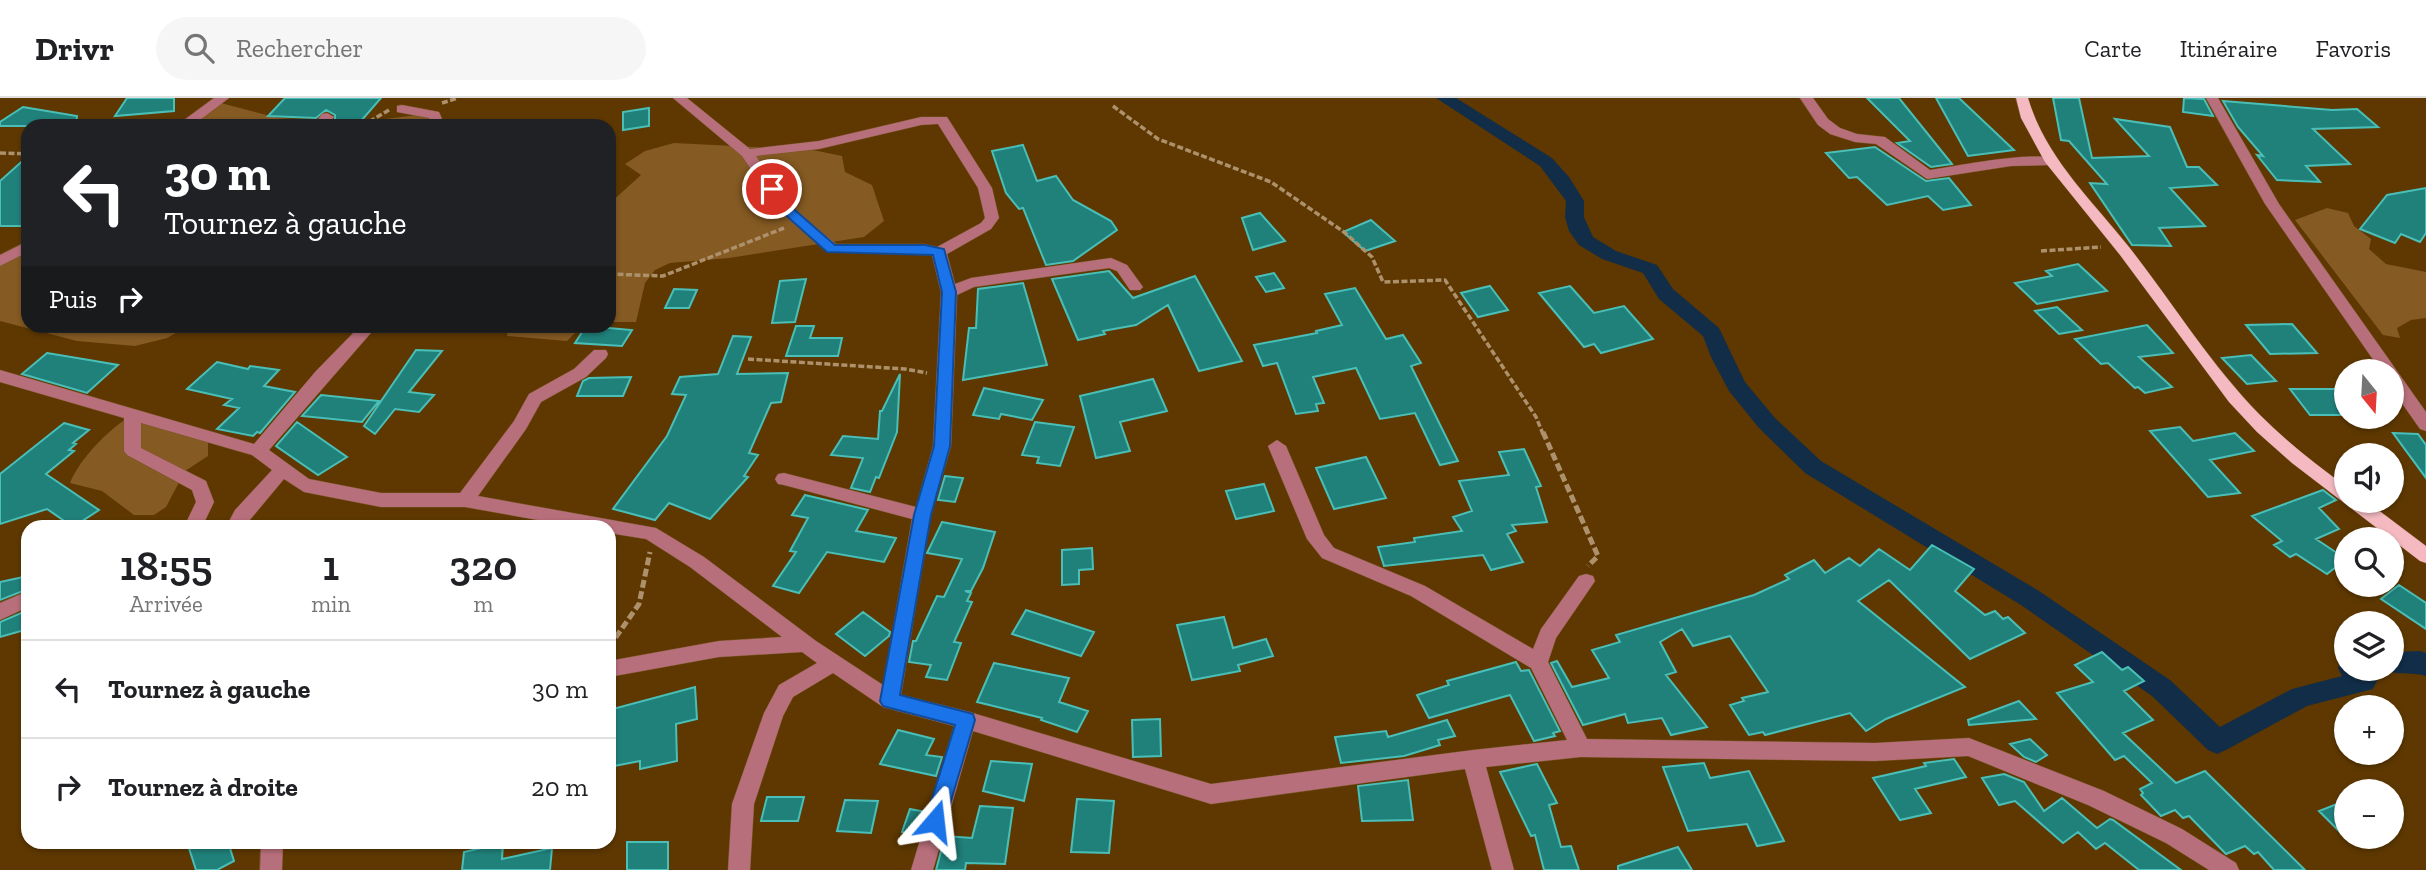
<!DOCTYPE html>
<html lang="fr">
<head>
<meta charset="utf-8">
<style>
  body { margin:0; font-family:"Zilla Slab",serif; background:#f6f6f6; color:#202124; height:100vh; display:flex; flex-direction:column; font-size:26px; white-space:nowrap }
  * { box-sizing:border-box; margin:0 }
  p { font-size:23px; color:#757577 }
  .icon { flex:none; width:38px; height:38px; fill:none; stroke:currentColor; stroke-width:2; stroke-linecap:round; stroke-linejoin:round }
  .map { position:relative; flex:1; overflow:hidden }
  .sheet { position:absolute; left:21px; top:422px; width:595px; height:329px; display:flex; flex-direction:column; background:#fff; border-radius:21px; box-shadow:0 2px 5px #0004 }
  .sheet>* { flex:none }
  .banner { position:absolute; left:21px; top:21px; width:595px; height:214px; border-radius:21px; box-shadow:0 2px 5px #0004; background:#202124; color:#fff; overflow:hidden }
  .needle { width:46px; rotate:162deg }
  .buttons { position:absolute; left:2334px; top:261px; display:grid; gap:14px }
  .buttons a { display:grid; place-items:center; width:70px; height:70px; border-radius:50%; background:#fff; box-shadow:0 2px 5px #0004; font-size:35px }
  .pin { position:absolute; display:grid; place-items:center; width:60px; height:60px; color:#fff; margin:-30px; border:4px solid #fff; border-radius:50%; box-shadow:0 2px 7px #0007 }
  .me { position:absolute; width:77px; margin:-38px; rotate:17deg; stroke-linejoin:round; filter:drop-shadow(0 0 5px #0008) }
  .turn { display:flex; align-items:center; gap:24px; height:147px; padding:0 28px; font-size:32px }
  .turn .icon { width:91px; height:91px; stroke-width:2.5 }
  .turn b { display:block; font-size:49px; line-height:60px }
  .then { display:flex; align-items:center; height:66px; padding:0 28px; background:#0003; gap:14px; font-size:26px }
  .eta { display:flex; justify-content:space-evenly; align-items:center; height:119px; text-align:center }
  .eta b { font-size:42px; font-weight:600; line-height:49px }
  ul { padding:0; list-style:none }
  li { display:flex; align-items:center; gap:21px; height:98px; padding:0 28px; border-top:2px solid #e0e0e0 }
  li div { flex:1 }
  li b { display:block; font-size:26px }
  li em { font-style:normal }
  header { display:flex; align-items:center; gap:42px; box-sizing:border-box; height:98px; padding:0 35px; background:#fff; border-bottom:2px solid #e0e0e0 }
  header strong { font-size:33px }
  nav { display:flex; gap:38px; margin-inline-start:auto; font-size:24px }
  .search { width:490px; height:63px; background:#f6f6f6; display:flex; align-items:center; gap:18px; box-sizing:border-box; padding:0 24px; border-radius:38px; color:#757577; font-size:26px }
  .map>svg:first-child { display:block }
  .green { fill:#855a23 }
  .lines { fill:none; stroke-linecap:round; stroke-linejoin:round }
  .canal { fill:#122d47; fill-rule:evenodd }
  .building { fill:#20817b; stroke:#49bfb8; stroke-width:2 }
  .minor-casing { stroke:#775523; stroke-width:1 }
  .major-casing { stroke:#775523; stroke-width:1 }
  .path-far1 { stroke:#ad916c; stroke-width:3.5; stroke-dasharray:6 2.5; stroke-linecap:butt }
  .path { stroke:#ad916c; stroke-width:5; stroke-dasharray:8 3.5; stroke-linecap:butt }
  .minor { fill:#b76f7b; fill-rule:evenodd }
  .major { fill:#f4b9c1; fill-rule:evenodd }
  .route { fill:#1a73e8; stroke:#114b97; stroke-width:2 }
</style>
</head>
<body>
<header>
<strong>Drivr</strong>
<div class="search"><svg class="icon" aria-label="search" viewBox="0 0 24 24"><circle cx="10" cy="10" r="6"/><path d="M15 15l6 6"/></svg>Rechercher</div>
<nav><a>Carte</a><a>Itinéraire</a><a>Favoris</a></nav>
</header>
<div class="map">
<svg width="2426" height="772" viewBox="0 0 2426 772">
  <rect width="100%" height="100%" fill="#5e3800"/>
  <path class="green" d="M217,4L278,20L353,25L425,16L434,25L432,28H183Z
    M674,45L813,52L842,58L845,74L872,87L884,123L864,139L729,160L670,165L655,172L645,185L636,224H609V106L641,77L625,66L645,53Z
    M2327,110L2348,115L2354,128L2371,141L2369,151L2386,166L2426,174V220L2411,222L2397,230L2400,240L2383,237L2295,122Z
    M12,157H28V228H188L167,240L135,248L77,243L0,223V163Z
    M509,228H582L567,243L507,238Z
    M132,317L208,340V358L185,373L166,409L154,417H134L102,393L70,385C80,360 109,331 132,317Z"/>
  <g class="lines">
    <path class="canal" d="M1436,0H1456L1552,60L1569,79L1584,103V119L1593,139L1616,153L1657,167L1673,191L1719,230L1745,284L1775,320L1821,363L2039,493L2170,582L2220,629L2292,591L2342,578L2338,570L2342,562L2347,561V570H2368L2377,583L2373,591L2307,608L2226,652L2217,656L2208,652L2152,598L2021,507L1805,375L1759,330L1729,293L1711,259L1703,238L1659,201L1643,175L1602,161L1579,147L1569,133L1565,119L1566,103L1540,68Z
      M2421,553L2426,555V578C2411,573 2395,579 2382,570H2392V554Z"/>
  </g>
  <path class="building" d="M127,0H174V13L115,18Z
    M285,0H381L361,23L335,22V17L326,12L316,20L268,18Z
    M1867,0H1899L1952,66L1931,69L1897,45L1910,43Z
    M1936,0H1959L2014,52L1968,58Z
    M2053,0H2079L2092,60L2149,58L2115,21L2170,29L2187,69H2199L2217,87L2170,90L2205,128L2159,130L2171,148L2132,147L2090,85L2107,86L2069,43L2061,42Z
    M2184,0L2204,1L2213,18L2183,14Z
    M2223,3L2332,12L2357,11L2378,29L2313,31L2350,66L2306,68L2320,84L2277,82L2257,57L2263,58L2238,29Z
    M23,9L77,18L76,28H0V24Z
    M649,10V28L623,32V14Z
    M1023,47L1037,83L1056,78L1073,102L1111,123L1117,132L1073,163L1046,167L1023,110L1019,111L1006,95L992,53Z
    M1875,49L1926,83L1949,80L1971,107L1943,112L1928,98L1887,107L1857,79L1849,80L1826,55Z
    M28,58V128H0V83Z
    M2426,90V135L2420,144L2401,136L2395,145L2360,131L2387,97Z
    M1260,115L1285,143L1253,152L1242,120Z
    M1371,122L1395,143L1365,153L1343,134Z
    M2078,166L2107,193L2037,206L2015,185L2052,178L2046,173Z
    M1109,173L1133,200L1195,178L1242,263L1199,273L1168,207L1136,227L1103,233L1105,236L1078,242L1052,181Z
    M1274,175L1284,190L1266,194L1256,179Z
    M806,181L795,224L772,225L780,183Z
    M1023,185L1047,267L963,282L969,230H976L978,191Z
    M1490,188L1508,212L1478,219L1461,195Z
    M1570,188L1594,215L1624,208L1653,241L1601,255L1594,246L1584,249L1539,195Z
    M1355,190L1386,241L1403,237L1421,265L1411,268L1458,363L1440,367L1415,315L1380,321L1356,270L1313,279L1324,305L1316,306L1318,313L1296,316L1277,265L1263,268L1254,247L1317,235L1316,233L1342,227L1325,196Z
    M674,191L697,192L689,210H665Z
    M2057,209L2082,232L2059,236L2035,213Z
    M2292,226L2317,255L2270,256L2246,227Z
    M2147,227L2173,255L2139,259L2172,289L2145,295L2138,289L2135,290L2108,265L2101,266L2075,241Z
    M586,228L632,232L622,248L575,245Z
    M796,228H814L810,240H842L838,258H786Z
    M733,238L751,239L737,276L788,275L781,304L771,305L749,355L758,357L744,378L748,379L710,421L669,405L655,422L613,411L667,338L686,297L672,296L680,279L718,276Z
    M416,252L442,253L409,294L434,297L419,314L395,311L375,336L364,328Z
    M47,255L95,263L118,267L87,295L22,276Z
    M2251,257L2276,283L2247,286L2222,260Z
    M217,264L248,271L250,268L279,272L264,288L295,294L260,335L257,334L253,338L217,331L239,310L224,307L232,301L187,291Z
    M900,276L897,334L879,380L876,379L870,394L851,390L863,360L831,357L843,338L878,341L880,313H882Z
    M631,279L623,298H577L583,283L589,280Z
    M1153,281L1167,313L1120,324L1130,353L1096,360L1080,298Z
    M984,290L1043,302L1032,322L1001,316L999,321L973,317Z
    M2290,291H2347V317H2310Z
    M321,297L379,303L362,324L302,318Z
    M297,324L347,359L318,377L276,348Z
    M1035,324L1074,329L1060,368L1037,365L1039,359L1022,357Z
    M64,325L89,332L73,345L76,346L69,352L74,353L46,376L99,412L73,429L47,411L0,426V376Z
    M2180,329L2193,343L2235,335L2254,353L2210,362L2240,395L2208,399L2150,333Z
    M2393,335L2418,336L2426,347V380Z
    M1524,351L1541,388L1536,389L1547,424L1512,427L1516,433L1507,436L1523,464L1491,472L1483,457L1384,468L1378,449L1415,444L1414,440L1462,433L1453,419L1472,413L1459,383L1509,377L1499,354Z
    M1366,359L1386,400L1334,411L1316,370Z
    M945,378L963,380L955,404L938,402Z
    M1264,386L1274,413L1236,421L1226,393Z
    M2323,392L2336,402L2319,410L2339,431L2316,441L2346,461L2327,476L2296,456L2290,459L2274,447L2282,443L2252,418Z
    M805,397L868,412L856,433L896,440L884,464L827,454L799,495L773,488L796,454L790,453L808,420L792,417Z
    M942,424L995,434L983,470L971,493H965L971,495L967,503L972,504L954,544L961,545L947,582L926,579L931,567L909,564L913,543H916L937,498L944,499L962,461L927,455Z
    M1932,447L1974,471L1955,493L1985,517L1995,513L2003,521L2008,519L2025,535L1970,561L1889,482L1858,503L1965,589L1886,621L1866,633L1850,615L1765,637L1763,634L1749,637L1730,607L1744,603L1742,600L1768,594L1730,538L1693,548L1682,531L1660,544L1676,574L1666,577L1707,629L1671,637L1662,620L1628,625L1625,616L1583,627L1551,565L1557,563L1572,589L1609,580L1592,552L1620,544L1616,537L1754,497L1789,481L1785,477L1814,462L1825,475L1849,460L1860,468L1879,451L1910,472Z
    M1092,450L1093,471L1079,472V486L1062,487V452Z
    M28,478V491L0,502V484Z
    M2399,487L2426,505V531L2381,501Z
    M28,512V531L0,539V524Z
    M1026,512L1094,534L1081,558L1012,536Z
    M863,514L890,534L889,538L865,558L836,536Z
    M1224,519L1233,550L1266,541L1273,558L1238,567L1240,573L1192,582L1177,527Z
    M2102,554L2122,572L2128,569L2144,583L2124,593L2153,622L2123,635L2176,685L2205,673L2305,772H2274L2258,754L2254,756L2245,748L2226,756L2189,718L2183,720L2175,712L2161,718L2141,697L2143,695L2140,691L2152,685L2124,658L2115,662L2057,595L2093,584L2075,567Z
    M1516,564L1521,573L1529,572L1560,633L1553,635L1555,638L1534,643L1510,597L1429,620L1417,597L1449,587L1447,583Z
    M994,565L1069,580L1059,604L1088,613L1077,634L1041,622L1042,620L977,604Z
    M695,589L697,621L676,626L677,663L640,671V663L609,669V612Z
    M2019,603L2036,621L1969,627L1968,622Z
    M1160,621L1161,658L1133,659L1132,622Z
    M1447,622L1455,638L1438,642L1440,647L1404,658L1341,665L1335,639L1386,633L1388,639Z
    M898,632L934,641L926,657L942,659L936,678L880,666Z
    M2030,641L2047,657L2036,664L2024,659L2010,646Z
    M1954,661L1966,679L1915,691L1931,715L1900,722L1873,680L1926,668L1924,665Z
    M991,663L1032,666L1024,703L983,693Z
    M1704,665L1710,680L1749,673L1784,743L1757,748L1747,726L1688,733L1663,669Z
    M1537,666L1557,705L1549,707L1561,749L1571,748L1579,772H1544L1535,737L1531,738L1500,674Z
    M2004,676L2024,684L2044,713L2062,700L2097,730L2110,721L2113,722L2181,772H2139L2105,745L2096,751L2078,734L2063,745L2015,703L1999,707L1982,680Z
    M1408,682L1413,722L1362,723L1358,688Z
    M767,699H804L798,723H761Z
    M1077,701L1114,703L1109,755L1071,754Z
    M845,702L878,703L871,735L837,733Z
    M2347,702V741L2319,713Z
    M980,708L1013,710L1005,766L966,765L965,772H936L945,738L972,740Z
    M910,711L926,714L919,737L902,734Z
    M187,744H228L234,763L217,772H196Z
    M627,744H668V772H627Z
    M503,745L502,761L552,750L550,772H462L464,754Z
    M1678,749L1692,772H1618V768Z"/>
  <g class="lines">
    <defs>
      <path id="minor" d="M214,0H229L192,28H176Z
        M673,0H687L750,51L819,43L921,19H947L992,90L999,120L991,131L947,156L955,186L971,180L1111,160L1127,167L1143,189L1140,192H1130L1117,173L1109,170L974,189L957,197L951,348L931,417L901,597L966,613L1211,686L1473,652L1567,642L1531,570L1411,498L1322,460L1307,441L1268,348L1277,342L1286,348L1324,437L1334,450L1425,488L1533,551L1541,531L1579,478L1586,476L1593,478L1595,483L1556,540L1548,564L1587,641L1875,645L1969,640L2104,693L2182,731L2236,765L2239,772H2209L2166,745L2088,707L1968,658L1875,663L1581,659L1486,669L1514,772H1492L1465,671L1211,706L973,633L933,772H911L954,628L883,609L833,575L793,599L783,618L754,706L750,772H728L732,706L764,615L779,587L817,565L802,554L719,559L609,579V563L719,543L782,539L690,469L646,441L609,435V429H577L465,409H381L304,394L284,381L244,429H226L235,412L272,372L252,357L141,325V350L206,383L214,404L202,429H184L196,404L192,392L127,357L124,353V320L0,284V272L254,346L316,273L360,228H377L269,352L309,381L381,395H460L514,323L529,296L574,271L594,252H606L608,256L606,260L586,279L541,304L526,331L478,398L656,430L704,459L816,543L883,587L912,421L784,387L778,386L775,381L778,376L784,375L916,409L933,348L941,194L932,157L827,154L779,113L742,58ZM938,26L978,90L985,120L981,125L937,149L924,146H836L789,107L756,58L819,51L921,27Z
        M1800,0H1813L1828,21L1840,30L1857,36L1885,39L1930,72C1952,69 2044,50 2059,63L2052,67L2011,68L1927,81L1876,46L1855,44L1830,36L1818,27Z
        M2206,0H2218L2279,106L2426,314V333L2420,331L2392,291V273H2381L2265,106Z
        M402,7L439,14L445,28H431L429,20L397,14V8Z
        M327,15L334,19L327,28H313L322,16Z
        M28,143V154L0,168V157Z
        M28,493V509L0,522V505Z
        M261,744H283L282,772H260Z"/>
      <path id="major" d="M2016,0H2028C2046,60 2091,101 2129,149C2173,205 2210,266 2260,317C2287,344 2316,367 2347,389V402H2365L2426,448V465L2420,463L2292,365L2257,334L2229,304L2120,157L2045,64L2021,20Z"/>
    </defs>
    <use href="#minor" class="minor-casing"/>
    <use href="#major" class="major-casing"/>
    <path class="path-far1" d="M442,5L458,0
      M1113,8L1158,41L1271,84L1344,134L1372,159L1383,184L1445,182L1536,319L1543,336
      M362,28L389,12
      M0,55L28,56
      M2041,153L2101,149
      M609,176L663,178L784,130
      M748,261L905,271L927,275"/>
    <path class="path" d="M1543,334L1598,458L1588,468
      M609,549L639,506L650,454"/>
    <use href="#minor" class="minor"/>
    <use href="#major" class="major"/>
  </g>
  <path class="route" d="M772,88L776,89L789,107L835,147H925L944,151L956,194L950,348L931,417L900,597L966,614L973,616L975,622L945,723L942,730L935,732L928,730L925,723L955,627L890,610L883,608L880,603L914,417L934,348L942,194L933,157L827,154L780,112L765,91Z"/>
</svg>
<div class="buttons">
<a><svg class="needle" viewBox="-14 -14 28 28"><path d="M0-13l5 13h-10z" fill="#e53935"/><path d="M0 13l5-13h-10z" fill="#757577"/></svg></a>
<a><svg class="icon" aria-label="sound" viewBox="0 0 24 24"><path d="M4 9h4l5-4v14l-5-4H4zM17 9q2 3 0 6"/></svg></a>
<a><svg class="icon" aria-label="search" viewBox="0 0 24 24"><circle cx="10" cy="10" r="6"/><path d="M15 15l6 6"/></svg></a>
<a><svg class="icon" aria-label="layers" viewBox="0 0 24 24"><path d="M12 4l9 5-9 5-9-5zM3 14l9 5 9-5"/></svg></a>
<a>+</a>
<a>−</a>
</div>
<div class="pin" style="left:772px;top:91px;background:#d93025"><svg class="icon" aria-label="arrive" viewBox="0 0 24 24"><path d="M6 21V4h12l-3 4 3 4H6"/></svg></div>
<svg class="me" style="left:935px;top:723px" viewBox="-20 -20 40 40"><path d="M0-17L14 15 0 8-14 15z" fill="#1a73e8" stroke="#fff" stroke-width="4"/></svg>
<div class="banner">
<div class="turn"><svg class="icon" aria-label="left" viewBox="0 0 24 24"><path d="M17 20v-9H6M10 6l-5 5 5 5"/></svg><div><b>30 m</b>Tournez à gauche</div></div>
<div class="then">Puis<svg class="icon" aria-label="right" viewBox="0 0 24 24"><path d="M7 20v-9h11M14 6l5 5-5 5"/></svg></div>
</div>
<section class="sheet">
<div class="eta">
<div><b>18:55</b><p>Arrivée</p></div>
<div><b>1</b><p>min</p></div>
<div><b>320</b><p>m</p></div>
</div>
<ul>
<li><svg class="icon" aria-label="left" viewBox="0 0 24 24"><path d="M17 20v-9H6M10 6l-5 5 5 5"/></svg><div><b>Tournez à gauche</b></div><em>30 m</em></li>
<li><svg class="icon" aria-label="right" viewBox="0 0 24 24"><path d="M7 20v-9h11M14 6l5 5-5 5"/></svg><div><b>Tournez à droite</b></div><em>20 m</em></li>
</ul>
</section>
</div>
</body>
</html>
